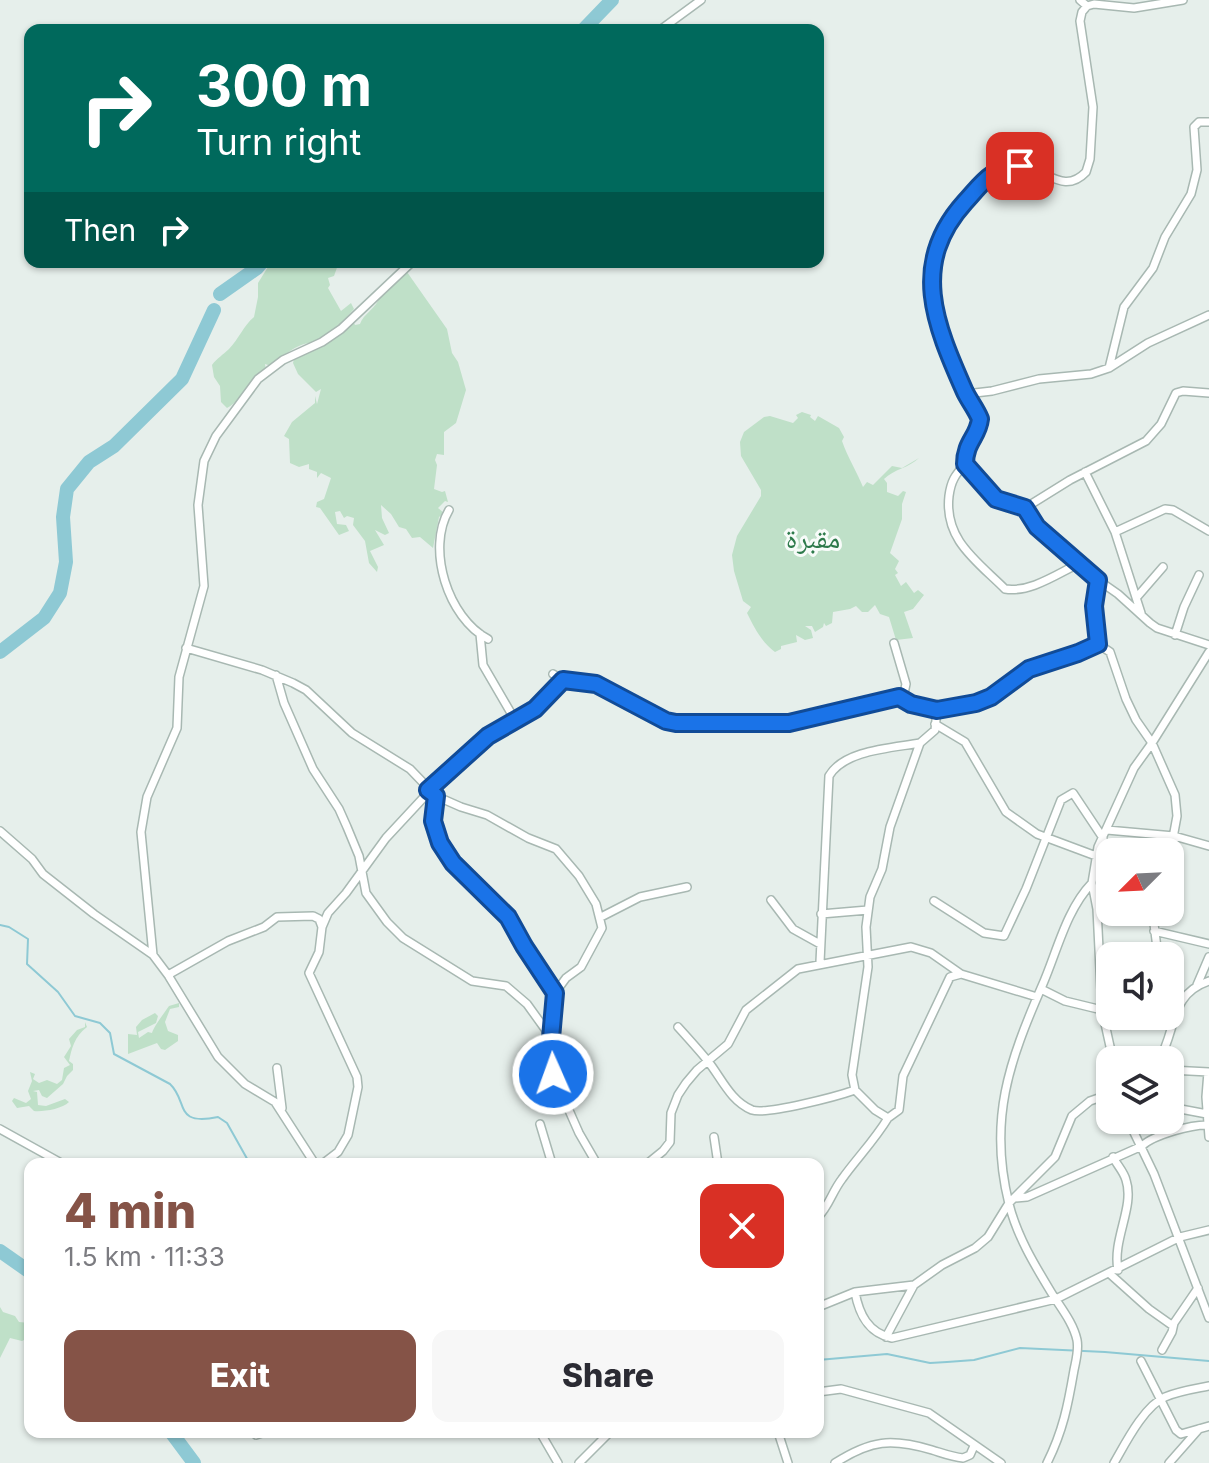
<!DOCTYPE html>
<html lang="en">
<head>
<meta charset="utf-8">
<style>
  body { margin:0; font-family:Inter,"Noto Naskh Arabic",sans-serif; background:#f7f7f7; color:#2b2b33; height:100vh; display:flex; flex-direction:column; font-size:30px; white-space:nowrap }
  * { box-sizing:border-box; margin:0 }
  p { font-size:26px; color:#7c7c81 }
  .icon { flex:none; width:44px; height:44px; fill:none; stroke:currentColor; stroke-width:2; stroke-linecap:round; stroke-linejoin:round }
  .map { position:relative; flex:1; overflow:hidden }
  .details { position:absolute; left:24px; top:1158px; width:800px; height:280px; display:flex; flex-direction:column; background:#fff; border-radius:16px; box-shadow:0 2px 6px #0004 }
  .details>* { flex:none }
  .top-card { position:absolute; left:24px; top:24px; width:800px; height:244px; border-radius:16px; box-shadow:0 2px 6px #0004; background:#00695c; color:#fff; overflow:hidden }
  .needle { width:52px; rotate:246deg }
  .controls { position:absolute; left:1096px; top:838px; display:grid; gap:16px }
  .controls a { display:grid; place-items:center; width:88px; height:88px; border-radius:16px; background:#fff; box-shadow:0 2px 6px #0004; font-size:40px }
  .pin { position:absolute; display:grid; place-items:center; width:68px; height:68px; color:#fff; margin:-34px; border-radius:16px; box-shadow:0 4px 12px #0006 }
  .me { position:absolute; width:88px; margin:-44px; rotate:358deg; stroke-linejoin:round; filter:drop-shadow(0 0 6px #0008) }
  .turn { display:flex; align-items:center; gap:28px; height:168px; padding:0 40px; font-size:36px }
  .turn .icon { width:104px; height:104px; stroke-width:2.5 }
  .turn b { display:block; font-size:56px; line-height:68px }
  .then { display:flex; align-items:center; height:76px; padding:0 40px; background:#0003; gap:16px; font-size:30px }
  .round { display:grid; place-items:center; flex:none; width:84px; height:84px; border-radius:16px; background:#f7f7f7 }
  .head { display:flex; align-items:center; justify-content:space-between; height:136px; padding:0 40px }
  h1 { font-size:48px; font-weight:800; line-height:60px; color:#855347 }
  .button { display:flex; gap:16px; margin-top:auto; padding:16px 40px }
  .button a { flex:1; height:92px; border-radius:16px; background:#855347; color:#fff; font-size:32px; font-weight:800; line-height:92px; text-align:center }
  .button a+a { background:#f7f7f7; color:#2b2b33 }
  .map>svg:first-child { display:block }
  .green { fill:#bfe0c8 }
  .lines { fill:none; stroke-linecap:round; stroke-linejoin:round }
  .stream { stroke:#8ec9d4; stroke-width:2 }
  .river { stroke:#8ec9d4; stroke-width:14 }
  .minor-casing { stroke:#a8b8b2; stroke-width:10 }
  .minor { stroke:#fff; stroke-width:7 }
  .route-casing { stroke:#114b97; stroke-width:20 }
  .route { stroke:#1a73e8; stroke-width:14 }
  .labels { text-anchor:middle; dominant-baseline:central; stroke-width:6; stroke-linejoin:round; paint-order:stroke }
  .park-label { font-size:28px; fill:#2d7a4b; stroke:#f7fbf9 }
</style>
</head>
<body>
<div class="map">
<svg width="1209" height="1463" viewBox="0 0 1209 1463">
  <rect width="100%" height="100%" fill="#e6efeb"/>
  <path class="green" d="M271,262H339L334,276L328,278L330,285L328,288L341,311L351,303L354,309C341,324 332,332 313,343C298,342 283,356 271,366L265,364L266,370C254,381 239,402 227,408L221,402L220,386L214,377L212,365C217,358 223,355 229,349C239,339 243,326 254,317L258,297V283Z
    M407,272L447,329L452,353L458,362L466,390L456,423L444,432V455L437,454L435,460L437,465L434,489L442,492L445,491L448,502L445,501L438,508L444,513L439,517L433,548L420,537L412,538L406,529L399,527L391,514L381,505L382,518L389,533L385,535L375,530L384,545L370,551L378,567L377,572L369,563L365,541L353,525L354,518L347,516L344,518L340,511L335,512L337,524L346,525L349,531L339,535L320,508L316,507L317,502L324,499L331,478L321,473L317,478V472L309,469V464L299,467L290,463L289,439L284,436L292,422L315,403V396L317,404L321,389L316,392L298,374L293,363L294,359C301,354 315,351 323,346C335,340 344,330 353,321L355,325L360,324C363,314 377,308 380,296L386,293Z
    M802,412L811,415L810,417L815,421L818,416L839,428L844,437L842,441C847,456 858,474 863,487L867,482L873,485L892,466L902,468L919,458C909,468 894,469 884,479L887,483V492L898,496L903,491L906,492L902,504V519L890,553L899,561L895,569L898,573L895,575L901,586L906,582L914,593L918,590L924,595L913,609L904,612L913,638L896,640L889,617L880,614L875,605L868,612H862L856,606L850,609L833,612L832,623L826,626L824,623L823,627L815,632L812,626H805L811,630L813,638L805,640L796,635L797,642L781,646V649L775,652C761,641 755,629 747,613L751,607L743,601L734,571L732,555L737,536L761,496V490L741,456L740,442L744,432L764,417L770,416L793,423L798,418L796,415Z
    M179,1003V1007L170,1009L165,1022L168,1031L178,1035V1041L165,1050L161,1049L157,1043L128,1054V1034L137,1035L136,1027L142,1020L155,1013L158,1016L156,1023L138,1032L139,1038L148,1032L152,1033C153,1028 164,1013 169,1006Z
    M85,1022L87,1027C74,1037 72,1048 69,1061L73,1064V1070L67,1076L63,1084L47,1098L42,1096L39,1090L33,1091L37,1092L38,1105L46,1106L65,1099L69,1102C62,1109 43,1112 34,1111L29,1106L17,1108L12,1101L14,1098L26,1103L31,1099L28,1091L32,1081L30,1072L35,1074L33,1079L39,1083L47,1080L57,1084L62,1080L64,1068L70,1065L64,1057L71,1046L69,1039L77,1030L85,1027Z
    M0,1307L3,1312L15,1316L19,1322L30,1323V1337L22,1341L10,1338L0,1358Z"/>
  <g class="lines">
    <path class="stream" d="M0,925L9,927L28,939L27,964L58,992L75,1016L100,1023L110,1033L114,1054L170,1084C189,1102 173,1126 218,1117L227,1123L250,1164
      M818,1360L887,1354L930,1363L947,1362L974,1360L1020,1348L1105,1352L1209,1361"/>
    <path class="river" d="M583,30L612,0
      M220,294L257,268L262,262
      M0,652L44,618L60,593L66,562L63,517L67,489L89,462L114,446L182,379L214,310
      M0,1251L30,1272
      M171,1432L194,1463"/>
    <defs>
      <path id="minor" d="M1080,0L1087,6L1094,4L1134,8L1183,0
        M1087,6L1082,12L1080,21L1093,107L1090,159L1086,172C1063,196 1045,167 1019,167C993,166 982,184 966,201C949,220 932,243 930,270C928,305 951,361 965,393C970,402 976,410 980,419C978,437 966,442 965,464L996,499L1025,508L1037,527L1098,580L1118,594L1150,623L1157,628L1209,645
        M660,30L701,0
        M1109,368L1124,307L1153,268L1165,237L1191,194L1197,170L1194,127L1199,122H1209
        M966,394L992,391L1039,379L1091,374L1109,368L1148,343L1209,315
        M965,464C955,475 951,481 949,496C944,540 977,561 1005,589C1030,593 1057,574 1078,564
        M1085,472L1115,532L1141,613
        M1025,508L1070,480L1146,441L1161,424L1176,393L1183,391L1209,393
        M449,510C426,549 448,618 488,639
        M1115,532L1165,509L1173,510L1209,531
        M1098,580L1094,606L1098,644
        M1137,597L1163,567
        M480,634L483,665L515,720
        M1175,635L1184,607L1199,575
        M894,643L906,684L903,698
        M186,648L262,670L293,683L306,690L352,733L410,769L436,796L461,807L487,815L528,838L556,849L579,876L596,904L602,928L581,967L566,978L555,993L551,1038L553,1074L579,1133L597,1164
        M553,674L563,680L596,684L666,721L676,723H789L899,697L911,704L937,710L976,703L991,697L1029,669L1078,653L1098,644L1110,652L1126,699L1136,720L1152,743L1175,795L1177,816L1170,854
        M276,675L284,703L313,769L339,809L347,827L359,856L366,893L387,922L403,938L472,981L506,986L527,1004L550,1036
        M935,724L965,742L1006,812L1037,834L1096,856
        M436,796L433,821L440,843L453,863L508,917L524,946L555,993
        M1107,830L1174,836L1209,846
        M0,831L32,859L43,874L94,914L153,955
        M771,900L793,929L820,944
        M934,901L984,933L1004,936L1026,889L1061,800L1073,793L1103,838
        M1156,912L1154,924L1158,956
        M821,914L868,910
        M601,917L640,897L687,887
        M1154,931L1209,944
        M820,962L829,776C844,750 892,748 920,743
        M168,975L228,941L264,927L277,917L313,916L319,919L322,927
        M1197,985L1209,957
        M1041,989L1065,1001L1102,1010
        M678,1027C688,1038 698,1049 707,1060C721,1077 730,1101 752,1110C767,1115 838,1096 855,1090L875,1110L888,1118L899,1110L903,1076L950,977L961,974L1037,997
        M1113,1060L1102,1010L1097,909L1092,883L1098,847L1134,768L1152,743L1209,652
        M1159,1060C1177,1030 1169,994 1209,981
        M277,1068L282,1108
        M1170,1070L1209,1072
        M1208,1072L1206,1097L1209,1137
        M855,1090L852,1075L868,967L866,927L870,897L882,869L890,827L920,743L935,730L937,710
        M1170,1107L1207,1114
        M1128,1120L1154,1174L1209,1318
        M540,1124L552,1164
        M0,1129L63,1164
        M714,1137L718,1164
        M1113,1157C1117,1165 1124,1172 1126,1180C1135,1207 1112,1239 1118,1270
        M325,1162L338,1152L348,1135L358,1087L357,1077L309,973L319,952L322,927L328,913L346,893L386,838L452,767L488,736L535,709L563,680
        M315,1164L275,1102L245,1084L218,1057L168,975L153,955L141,832L147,797L177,728L179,677L204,586L198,505L204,461L216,436L258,379L283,360L322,342L341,329L412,262
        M647,1164L663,1151L670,1142L671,1113L678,1095L686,1083L697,1070L728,1044L746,1010L798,969L911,947L931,953L961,974
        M1015,1198L1027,1197L1142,1146C1153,1135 1193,1124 1209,1125
        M818,1217C829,1206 832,1192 842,1179C857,1158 874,1141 888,1118
        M1110,1274L1149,1309L1173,1326
        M855,1292C859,1314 868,1333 892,1338L1056,1299L1180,1237L1209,1230
        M818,1307L855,1292L914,1285
        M886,1337L914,1285L942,1265L975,1248L988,1237L1009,1203L1055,1157L1072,1116L1090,1101L1110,1094
        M1162,1350L1172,1332L1174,1323L1198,1288
        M1141,1361L1176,1430L1181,1434L1209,1426
        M818,1392L841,1389L929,1413L1001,1463
        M540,1432L558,1463
        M778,1432L788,1463
        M256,1435L265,1432
        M579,1463L610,1432
        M835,1463C871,1440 891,1438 932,1450C942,1453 952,1457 963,1458L970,1455L974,1446
        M1047,1463C1063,1431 1068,1405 1074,1370C1076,1360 1079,1350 1077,1340C1073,1322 1060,1307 1051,1292C1034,1264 1017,1236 1009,1204C988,1120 1009,1062 1042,986C1057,952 1066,910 1092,883
        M1114,1463C1125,1444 1144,1406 1165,1397C1179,1391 1194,1389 1209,1386
        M1169,1463L1199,1429"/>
    </defs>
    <use href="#minor" class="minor-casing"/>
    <use href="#minor" class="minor"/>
  </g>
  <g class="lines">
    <defs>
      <path id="route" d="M553,1074L551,1038L555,993L524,946L508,917L453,863L440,843L433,821L436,796L428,790L488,736L535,709L563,680L596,684L666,721L676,723H789L899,697L911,704L937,710L976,703L991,697L1029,669L1078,653L1098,644L1094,606L1098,580L1037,527L1025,508L996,499L965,464C965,442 978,437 980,419C976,409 970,402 965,392C935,324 909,264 965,202C985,180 989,170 1020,166"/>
    </defs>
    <use href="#route" class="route-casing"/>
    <use href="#route" class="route"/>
  </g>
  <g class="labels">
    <g class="park-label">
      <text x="813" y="538">مقبرة</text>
    </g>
  </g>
</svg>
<div class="controls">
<a><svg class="needle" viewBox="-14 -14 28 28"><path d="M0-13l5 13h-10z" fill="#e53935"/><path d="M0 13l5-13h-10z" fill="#7c7c81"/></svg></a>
<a><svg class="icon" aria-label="sound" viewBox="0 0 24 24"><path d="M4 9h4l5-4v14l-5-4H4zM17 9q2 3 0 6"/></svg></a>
<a><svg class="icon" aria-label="layers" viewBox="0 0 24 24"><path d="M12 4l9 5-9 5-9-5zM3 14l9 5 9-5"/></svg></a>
</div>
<div class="pin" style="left:1020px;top:166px;background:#d93025"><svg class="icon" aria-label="arrive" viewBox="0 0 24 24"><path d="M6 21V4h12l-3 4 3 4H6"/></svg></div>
<svg class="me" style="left:553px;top:1074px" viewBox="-20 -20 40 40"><circle r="17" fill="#1a73e8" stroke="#fff" stroke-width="3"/><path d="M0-11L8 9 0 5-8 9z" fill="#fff"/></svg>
<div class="top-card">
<div class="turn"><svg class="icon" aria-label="right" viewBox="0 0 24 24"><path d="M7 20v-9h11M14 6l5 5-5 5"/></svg><div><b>300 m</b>Turn right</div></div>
<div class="then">Then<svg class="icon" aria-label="right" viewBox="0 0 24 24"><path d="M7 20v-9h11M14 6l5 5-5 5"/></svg></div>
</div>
<section class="details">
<div class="head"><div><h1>4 min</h1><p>1.5 km · 11:33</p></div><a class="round" style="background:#d93025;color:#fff"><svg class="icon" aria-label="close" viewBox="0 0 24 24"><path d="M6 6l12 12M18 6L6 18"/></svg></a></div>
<div class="button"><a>Exit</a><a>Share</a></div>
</section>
</div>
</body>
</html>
